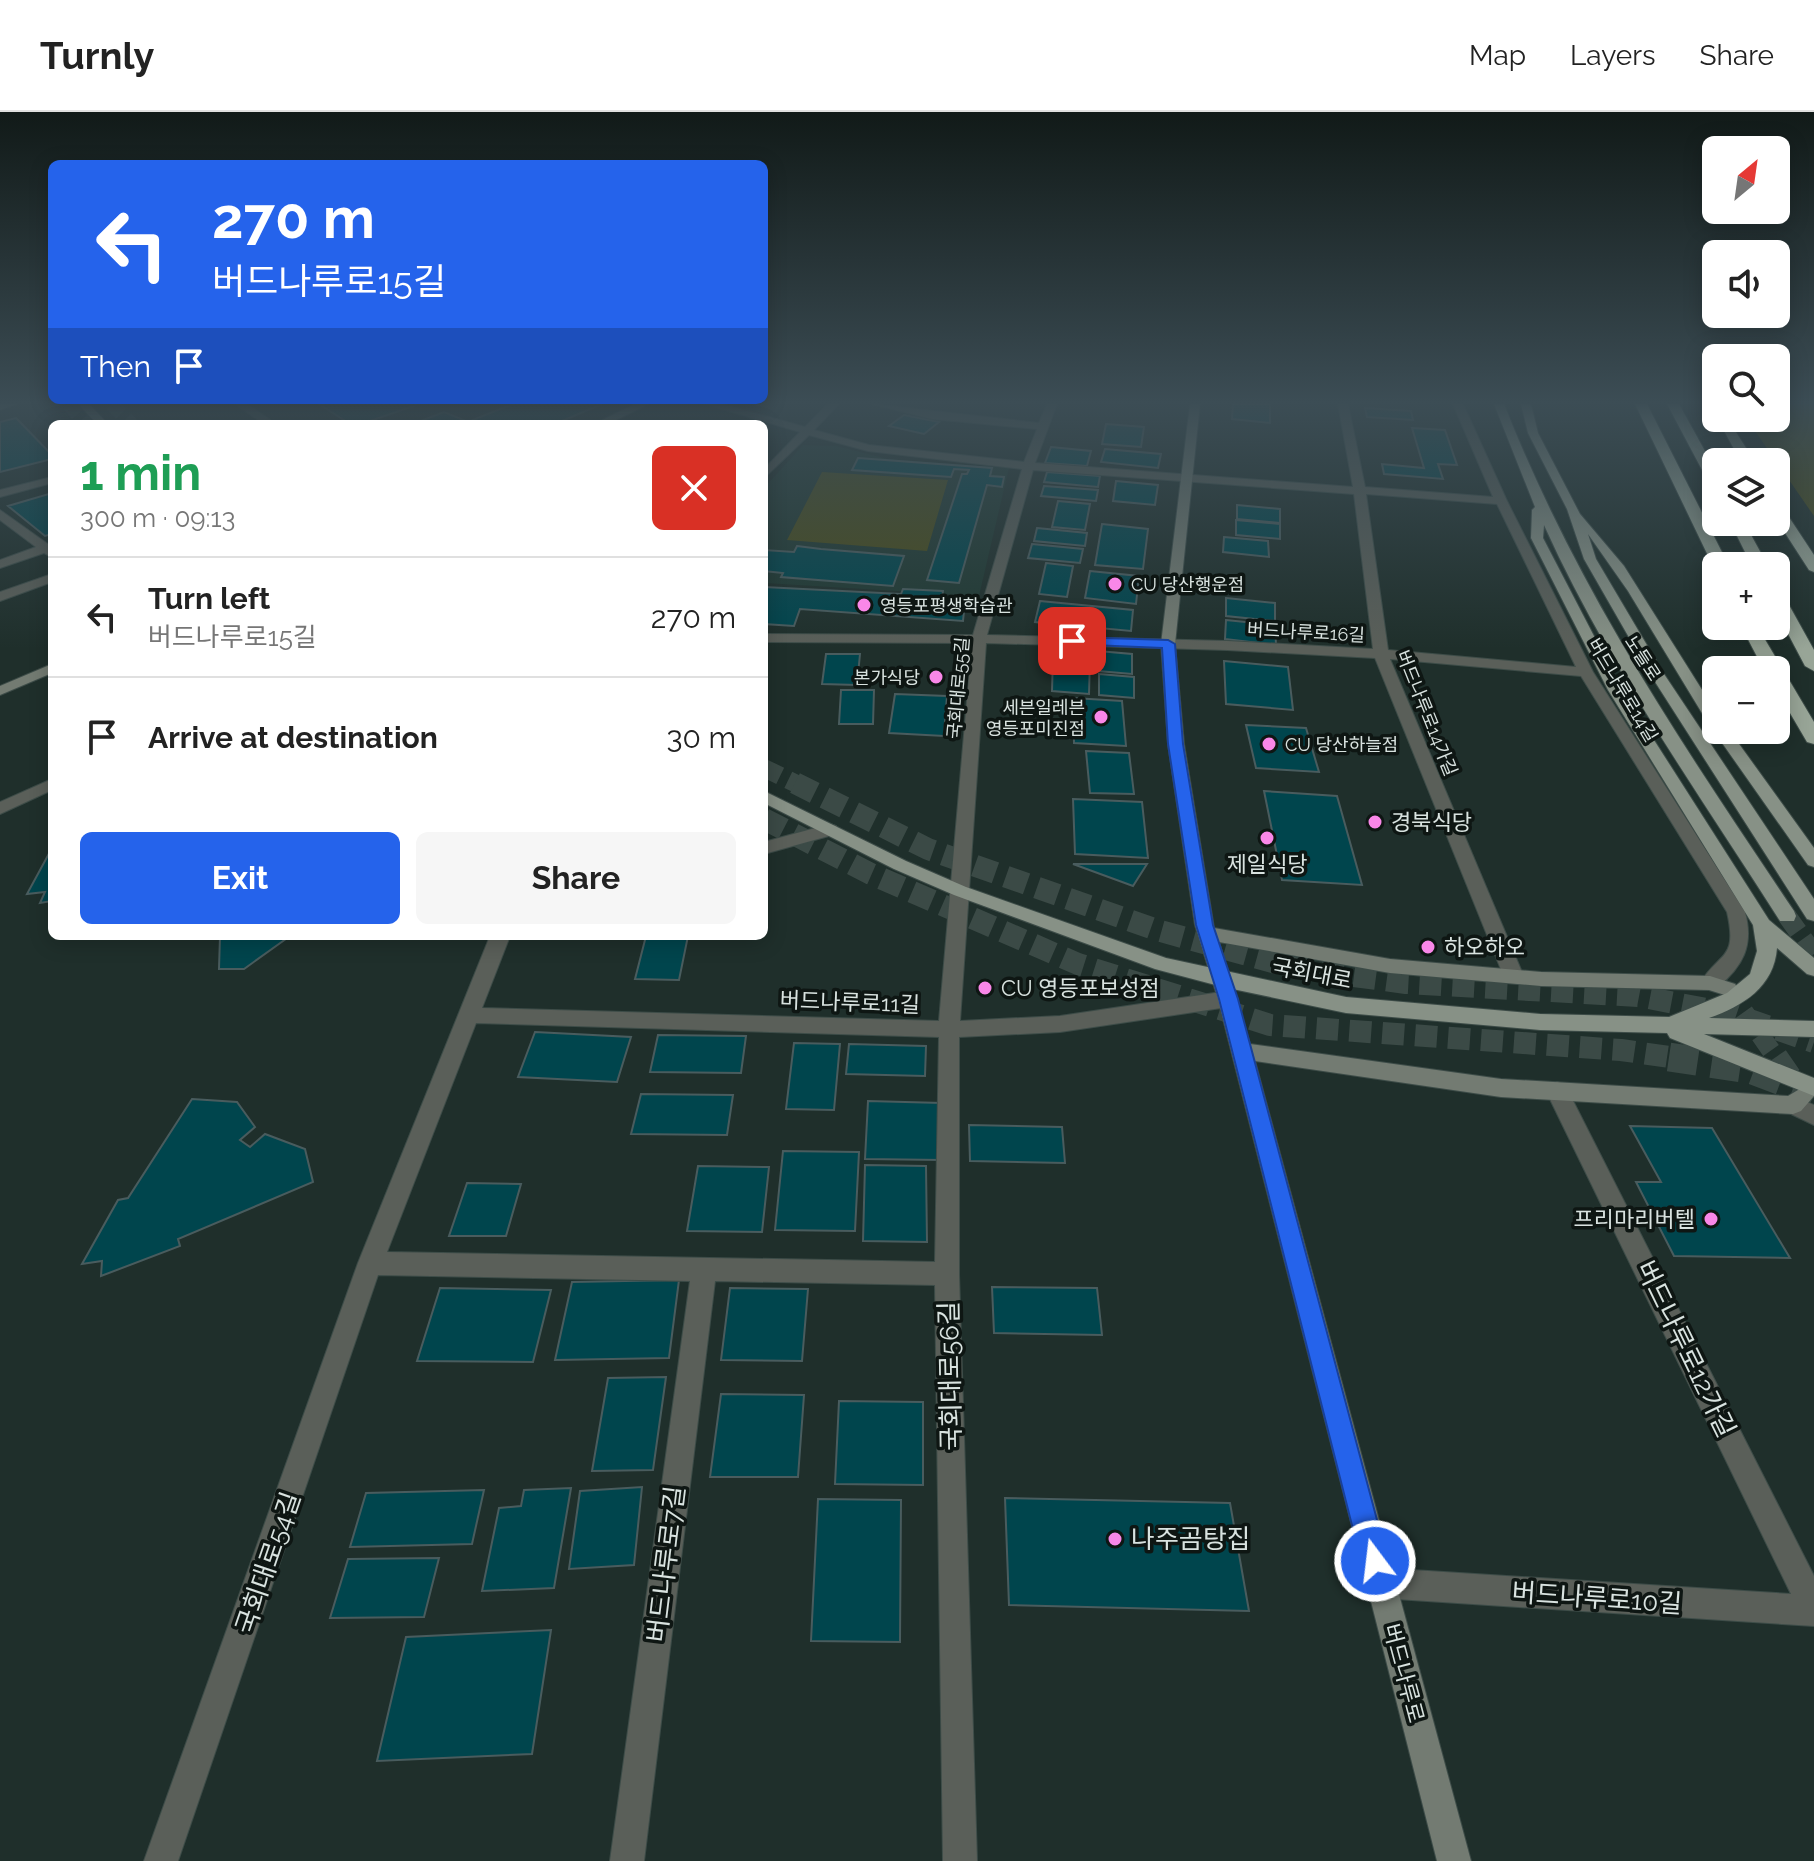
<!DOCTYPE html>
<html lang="en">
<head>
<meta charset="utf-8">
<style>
  body { margin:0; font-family:Raleway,"Noto Sans KR",sans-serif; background:#f6f6f6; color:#222; height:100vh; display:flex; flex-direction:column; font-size:30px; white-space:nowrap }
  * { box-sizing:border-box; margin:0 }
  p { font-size:26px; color:#767676 }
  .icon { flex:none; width:44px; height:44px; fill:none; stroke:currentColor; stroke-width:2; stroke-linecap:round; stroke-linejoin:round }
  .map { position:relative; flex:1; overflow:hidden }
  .sheet { position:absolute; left:48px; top:308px; width:720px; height:520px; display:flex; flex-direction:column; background:#fff; border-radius:12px; box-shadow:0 4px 20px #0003 }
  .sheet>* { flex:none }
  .hud { position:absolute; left:48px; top:48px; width:720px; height:244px; border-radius:12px; box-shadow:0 4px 20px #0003; background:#2563eb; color:#fff; overflow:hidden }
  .needle { width:52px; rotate:29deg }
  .controls { position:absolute; left:1702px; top:24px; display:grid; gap:16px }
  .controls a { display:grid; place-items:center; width:88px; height:88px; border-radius:12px; background:#fff; box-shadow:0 4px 20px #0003; font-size:40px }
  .pin { position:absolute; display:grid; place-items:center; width:68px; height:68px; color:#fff; margin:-34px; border-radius:16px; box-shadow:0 4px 12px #0006 }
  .me { position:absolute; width:88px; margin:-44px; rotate:345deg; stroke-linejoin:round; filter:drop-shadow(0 0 6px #0008) }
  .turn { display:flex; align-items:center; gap:28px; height:168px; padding:0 32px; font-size:36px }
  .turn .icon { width:104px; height:104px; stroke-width:2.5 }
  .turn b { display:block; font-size:56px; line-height:68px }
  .then { display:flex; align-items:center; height:76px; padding:0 32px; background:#0003; gap:16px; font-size:30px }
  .round { display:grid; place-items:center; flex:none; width:84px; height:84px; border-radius:12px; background:#f6f6f6 }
  .overview { display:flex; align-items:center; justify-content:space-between; height:136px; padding:0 32px }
  h1 { font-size:48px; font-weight:700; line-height:60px; color:#1e9e55 }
  .action { display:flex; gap:16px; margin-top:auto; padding:16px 32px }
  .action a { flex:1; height:92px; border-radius:12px; background:#2563eb; color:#fff; font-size:32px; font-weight:700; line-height:92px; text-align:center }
  .action a+a { background:#f6f6f6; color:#222 }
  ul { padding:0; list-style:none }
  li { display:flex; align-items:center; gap:24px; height:120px; padding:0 32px; border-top:2px solid #e0e0e0 }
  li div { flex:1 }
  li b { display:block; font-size:30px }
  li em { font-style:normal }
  header { display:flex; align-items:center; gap:48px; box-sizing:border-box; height:112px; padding:0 40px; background:#fff; border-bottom:2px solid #e0e0e0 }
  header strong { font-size:38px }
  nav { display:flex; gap:44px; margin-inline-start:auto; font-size:28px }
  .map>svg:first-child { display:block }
  .built { fill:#203932 }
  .green { fill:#4a4c19 }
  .building { fill:#00454d; stroke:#495c5e; stroke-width:2 }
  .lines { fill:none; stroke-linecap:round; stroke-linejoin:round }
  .secondary-tunnel-far1 { stroke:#3b4a46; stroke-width:19; stroke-dasharray:19 9; stroke-linecap:butt }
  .secondary-tunnel { stroke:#3b4a46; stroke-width:24; stroke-dasharray:24 12; stroke-linecap:butt }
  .primary-tunnel { stroke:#3b4a46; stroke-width:19; stroke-dasharray:19 9; stroke-linecap:butt }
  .highway-tunnel-far3 { stroke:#3b4a46; stroke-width:14; stroke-dasharray:14 7; stroke-linecap:butt }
  .highway-tunnel-far2 { stroke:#3b4a46; stroke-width:18; stroke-dasharray:18 9; stroke-linecap:butt }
  .highway-tunnel-far1 { stroke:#3b4a46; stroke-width:22; stroke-dasharray:22 11; stroke-linecap:butt }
  .highway-tunnel { stroke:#3b4a46; stroke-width:29; stroke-dasharray:29 14; stroke-linecap:butt }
  .street-casing { stroke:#3d4c48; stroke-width:2 }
  .secondary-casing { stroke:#3d4c48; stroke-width:2 }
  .primary-casing { stroke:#3d4c48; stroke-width:2 }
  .highway-casing { stroke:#3d4c48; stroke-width:2 }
  .street { fill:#5a5f59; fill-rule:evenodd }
  .secondary { fill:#737b72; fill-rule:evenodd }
  .primary { fill:#879186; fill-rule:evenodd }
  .highway { fill:#98a597; fill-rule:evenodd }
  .route { fill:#2563eb; stroke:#184099; stroke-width:2 }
  .poi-dot { fill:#f987e8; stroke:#0e1613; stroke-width:3 }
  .labels { text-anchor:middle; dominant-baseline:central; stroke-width:7; stroke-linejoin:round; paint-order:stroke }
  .far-poi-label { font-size:18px; fill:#d9e3e0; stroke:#0e1613; text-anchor:start }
  .far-street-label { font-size:18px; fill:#d9e3e0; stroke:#0e1613 }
  .poi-label { font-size:22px; fill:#d9e3e0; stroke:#0e1613; text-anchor:start }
  .street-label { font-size:22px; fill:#d9e3e0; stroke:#0e1613 }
  .near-street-label { font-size:26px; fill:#d9e3e0; stroke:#0e1613 }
  .near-poi-label { font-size:26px; fill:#d9e3e0; stroke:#0e1613; text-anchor:start }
</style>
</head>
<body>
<header>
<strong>Turnly</strong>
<nav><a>Map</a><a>Layers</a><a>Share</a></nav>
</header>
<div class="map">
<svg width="1814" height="1749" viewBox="0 0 1814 1749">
  <rect width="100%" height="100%" fill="#1f2f2b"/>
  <path class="built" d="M803,333L836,334L888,347L1009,356L979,484L764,471V376Z"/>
  <path class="green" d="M1776,292H1814V404L1746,306H1776Z
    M822,360L948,368L927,439L787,428Z"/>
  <path class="building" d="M319,292H420L361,312H350Z
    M513,292H602L555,312H413L444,300L468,310Z
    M1233,292H1270V311L1232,307Z
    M1365,296L1411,299L1413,308L1367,305Z
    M904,303L939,310L924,322L889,314Z
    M16,306L52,343V347L0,360V310Z
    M1106,312L1144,315L1141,335L1102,332Z
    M1412,316L1445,318L1457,353L1438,352L1443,367L1384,362L1382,352L1424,356Z
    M1051,335L1091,339L1087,354L1045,351Z
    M1105,337L1161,342L1158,356L1101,350Z
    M858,346L992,356L990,364L1004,365L1002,375L987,373L959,471L927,468L962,362H967L969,358L954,357L951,365L852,358Z
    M1047,360L1100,364L1098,375L1044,370Z
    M1116,369L1158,373L1155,393L1113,389Z
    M1044,374L1098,378L1096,389L1041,384Z
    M52,381V422L45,424L8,394Z
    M1058,389L1090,392L1085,418L1052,415Z
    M1237,393L1280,397V411L1237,407Z
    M1236,408L1280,412V427L1236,423Z
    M1102,412L1148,417L1143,457L1095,453Z
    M1037,416L1087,421L1085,434L1034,429Z
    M1224,425L1268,429L1269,445L1223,440Z
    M1032,432L1083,437L1080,451L1028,446Z
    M797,434L821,437L904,444L893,474L781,465L783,461L764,459V438L794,440Z
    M1046,451L1073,454L1067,485L1039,482Z
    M1090,459L1139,464L1136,492L1085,486Z
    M764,475L901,482L903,477L943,479L942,488L965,489L963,509L800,497L794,514L764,512Z
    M1226,486L1275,491V509L1226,504Z
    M1040,489L1133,498L1131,519L1035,510Z
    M1226,508L1275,513L1276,533L1225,527Z
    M1098,539L1132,542V562L1098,559Z
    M826,542H860L857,573L822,572Z
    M1053,545L1090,547L1089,582L1052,579Z
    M1224,549L1288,555L1293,598L1226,592Z
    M1099,562L1134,565V586L1099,583Z
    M841,578H874L873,612H839Z
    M895,582L947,584L944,624L889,621Z
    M1073,586L1122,589L1126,634L1074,631Z
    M1246,613L1306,616L1319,660L1256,656Z
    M1086,639L1129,641L1134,682L1090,681Z
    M1264,679L1337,684L1362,773L1282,768Z
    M1073,687L1142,690L1148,746L1075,742Z
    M52,736V789L40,791L45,780L27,782Z
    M1073,752H1147L1133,774Z
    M220,824H290L244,857H219Z
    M646,824H688L679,868L635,867Z
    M535,920L631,925L617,970L518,965Z
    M658,923L746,924L741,961L650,960Z
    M794,931L840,932L834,998L786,997Z
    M849,932L926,934L925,964L846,962Z
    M641,982L733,983L727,1023L631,1022Z
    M192,987L237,990L255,1015L240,1028L250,1035L265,1022L305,1037L313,1070L178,1127L180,1134L101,1164L102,1149L82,1152L118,1088L128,1086Z
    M868,989L942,991V1048L865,1047Z
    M969,1013L1062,1015L1065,1051L970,1049Z
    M1630,1014L1712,1016L1790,1146L1674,1144L1636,1070H1661Z
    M783,1039L859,1040L855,1119L775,1118Z
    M865,1053L926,1054L927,1130L863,1129Z
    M698,1054L769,1055L762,1120L687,1119Z
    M467,1071L521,1072L506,1124H449Z
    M679,1168L669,1246L555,1248L572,1170Z
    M992,1175L1097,1176L1102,1223L994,1221Z
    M440,1176L551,1178L533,1250L417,1249Z
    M730,1176L808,1177L802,1249L721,1248Z
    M666,1265L653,1358L592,1359L608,1266Z
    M721,1282L804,1283L798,1365H710Z
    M839,1289L923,1290V1373L835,1372Z
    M642,1375L634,1453L569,1457L580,1379Z
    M571,1376L554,1476L482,1479L499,1396L521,1394L524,1378Z
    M484,1378L472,1432L350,1435L366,1381Z
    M1005,1386L1230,1391L1249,1499L1009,1493Z
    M818,1387L901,1388L900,1530L811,1529Z
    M439,1446L424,1505L330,1506L348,1447Z
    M551,1518L532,1642L377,1649L406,1525Z"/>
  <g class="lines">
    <path class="secondary-tunnel-far1" d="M1728,877L1777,947"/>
    <path class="secondary-tunnel" d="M1776,945L1796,974"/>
    <path class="primary-tunnel" d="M1787,804L1814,842"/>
    <path class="highway-tunnel-far3" d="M68,292L86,312
      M111,292L132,312"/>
    <path class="highway-tunnel-far2" d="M764,656L799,673"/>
    <path class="highway-tunnel-far1" d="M795,671L928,737L1157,818L1294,856L1406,871L1638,884L1732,902L1814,930
      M764,707L871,762L1078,852L1270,913L1621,938L1683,947"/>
    <path class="highway-tunnel" d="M1669,945L1750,957L1814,981"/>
    <defs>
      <path id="street" d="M235,292H247L276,312H264Z
        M705,292H722L805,315L828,292H839L814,318L869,333L1024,350L1037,317L932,307L872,292L1039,311L1047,292H1057L1035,351L1353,375L1338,292H1348L1365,375L1493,385L1453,292H1463L1507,389L1593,560L1745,800C1754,834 1743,854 1717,876H1703L1700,871C1720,839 1738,848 1727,800L1581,564L1390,547L1524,865L1521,870H1507L1504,865L1375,546L1227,538L986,531L960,909L1060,904L1228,879L1235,882L1238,887L1235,892L1228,895L1060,920L959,925V1162L977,1749H943L935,1173L715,1169L644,1749H610L690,1169L378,1163L178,1749H144L358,1151L490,824H510L482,896L939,909L972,531L764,530V522L973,523L1022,357L868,339L809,323L764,366V357L800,320ZM1033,358L1354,382L1373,537L1227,529L987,523ZM1366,382L1497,392L1576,555L1388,538ZM476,911L939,925L935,1150L387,1140Z
        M52,365V371L0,385V378Z
        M0,398L52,435V445L44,441L0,456V448L36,435L0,408Z
        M52,462V470L0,489V480Z
        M52,667V678L0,702V690Z
        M830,712L836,714L839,718L836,722L764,742V730Z
        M1557,970L1565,973L1814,1464V1514L1381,1486L1370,1482L1366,1471L1370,1460L1381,1456L1791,1482L1546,979L1549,973Z
        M1793,984L1814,993V1013L1785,999L1782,993L1785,987Z"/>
      <path id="secondary" d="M0,292H17L0,298Z
        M635,292H649L608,312H594Z
        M1190,292H1200L1175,532L1184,632L1214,816L1390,847L1541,860L1710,864L1735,872L1738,877L1735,882L1728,884L1709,878L1541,874L1390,861L1219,830L1250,932L1501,967L1788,984L1803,975L1811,978L1814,984L1801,999L1793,1002L1501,985L1255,949L1471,1749H1437L1218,887L1195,813L1168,632L1161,532Z
        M52,552V561L0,583V574Z"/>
      <path id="primary" d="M78,292H89L108,312H97Z
        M1494,292H1504C1578,480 1682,632 1794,799L1796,804L1794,809H1780C1698,680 1607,553 1544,413L1543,426L1622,578L1769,808L1814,846V864L1807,862L1777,836C1774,875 1743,894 1709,906L1814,909V925L1704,922L1814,966V984L1670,926L1667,921L1540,918L1346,901L1223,875L1155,857L954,783L894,757L764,691V679L906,749L966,775L1166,846L1346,885L1540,902L1669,905L1727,881L1750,862L1757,839L1753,813L1608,578L1531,426L1532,398L1535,395Z
        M1521,292H1531L1538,321L1580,402L1624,454L1716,600V618H1729L1814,736V755L1808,753L1713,618L1715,615L1708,611L1628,479L1588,422L1596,447L1664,562L1814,787V809L1807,807L1650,562L1584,447L1567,397L1528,321Z"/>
      <path id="highway" d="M1635,292H1647L1729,454H1716V457L1713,454Z
        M1667,292H1679L1716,359V375L1709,371Z
        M1716,304L1727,306L1755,350H1741Z
        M1776,392L1781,393L1814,443V460L1809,458L1776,407Z
        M1730,410H1744L1768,454H1752Z
        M1776,479L1784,484L1814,538V559L1805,554L1776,499Z
        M1741,514H1757L1814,610V632L1807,630L1776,577V558H1764Z"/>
    </defs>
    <use href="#street" class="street-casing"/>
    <use href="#secondary" class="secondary-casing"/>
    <use href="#primary" class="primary-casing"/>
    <use href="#highway" class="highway-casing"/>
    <use href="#street" class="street"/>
    <use href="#secondary" class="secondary"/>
    <use href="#primary" class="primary"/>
    <use href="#highway" class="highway"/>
  </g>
  <linearGradient id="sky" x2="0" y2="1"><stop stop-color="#111a18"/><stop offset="0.54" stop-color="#3c4d55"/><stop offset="1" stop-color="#3c4d55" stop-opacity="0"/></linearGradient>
  <rect width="1814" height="537" fill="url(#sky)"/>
  <path class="route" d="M1072,525L1168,528L1175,532L1183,632L1213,813L1238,887L1388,1449L1384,1459L1375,1463L1365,1459L1361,1449L1219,887L1196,813L1168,632L1162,536L1067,532V526Z"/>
  <g class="poi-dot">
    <circle cx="1115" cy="472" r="8"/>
    <circle cx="864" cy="493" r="8"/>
    <circle cx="936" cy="565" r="8"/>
    <circle cx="1101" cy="605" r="8"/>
    <circle cx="1269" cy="632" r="8"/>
    <circle cx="1375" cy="710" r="8"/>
    <circle cx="1267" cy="726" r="8"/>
    <circle cx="1428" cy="835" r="8"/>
    <circle cx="985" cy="876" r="8"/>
    <circle cx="1711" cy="1107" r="8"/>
    <circle cx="1115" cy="1427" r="8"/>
  </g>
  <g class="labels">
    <g class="far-poi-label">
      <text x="1131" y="472">CU 당산행운점</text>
      <text x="880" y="493">영등포평생학습관</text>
      <text x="920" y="565" text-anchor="end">본가식당</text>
      <text x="1085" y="595" text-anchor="end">세븐일레븐<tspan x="1085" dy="21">영등포미진점</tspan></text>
      <text x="1285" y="632">CU 당산하늘점</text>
    </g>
    <g class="far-street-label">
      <text transform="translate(1306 520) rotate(3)">버드나루로16길</text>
      <text transform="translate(1643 546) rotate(57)">노들로</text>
      <text transform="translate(958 576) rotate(-85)">국회대로55길</text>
      <text transform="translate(1623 578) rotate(59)">버드나루로14길</text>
      <text transform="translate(1427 601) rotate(68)">버드나루로14가길</text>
    </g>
    <g class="poi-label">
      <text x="1391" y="710">경북식당</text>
      <text x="1267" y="752" text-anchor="middle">제일식당</text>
      <text x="1444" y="835">하오하오</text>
      <text x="1001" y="876">CU 영등포보성점</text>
      <text x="1695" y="1107" text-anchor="end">프리마리버텔</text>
    </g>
    <g class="street-label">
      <text transform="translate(1312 861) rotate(11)">국회대로</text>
      <text transform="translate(850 890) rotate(2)">버드나루로11길</text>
      <text transform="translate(1404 1561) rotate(75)">버드나루로</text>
    </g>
    <g class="near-street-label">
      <text transform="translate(1686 1237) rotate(64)">버드나루로12가길</text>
      <text transform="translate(950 1264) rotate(-91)">국회대로56길</text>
      <text transform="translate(268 1451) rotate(-71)">국회대로54길</text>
      <text transform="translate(666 1452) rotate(-83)">버드나루로7길</text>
      <text transform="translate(1597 1486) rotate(4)">버드나루로10길</text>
    </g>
    <g class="near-poi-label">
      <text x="1131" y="1427">나주곰탕집</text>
    </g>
  </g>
</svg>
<div class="controls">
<a><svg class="needle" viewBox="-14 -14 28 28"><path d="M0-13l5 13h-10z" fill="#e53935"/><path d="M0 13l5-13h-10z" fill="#767676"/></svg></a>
<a><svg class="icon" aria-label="sound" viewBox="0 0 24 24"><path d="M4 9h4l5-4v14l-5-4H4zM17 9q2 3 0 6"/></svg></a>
<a><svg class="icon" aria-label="search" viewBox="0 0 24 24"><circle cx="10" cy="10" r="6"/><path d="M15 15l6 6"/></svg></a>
<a><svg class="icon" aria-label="layers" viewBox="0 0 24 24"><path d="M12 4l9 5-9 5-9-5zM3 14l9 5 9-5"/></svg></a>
<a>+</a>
<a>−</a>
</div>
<div class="pin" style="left:1072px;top:529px;background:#d93025"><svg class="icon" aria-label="arrive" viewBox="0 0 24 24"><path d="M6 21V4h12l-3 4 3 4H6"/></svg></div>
<svg class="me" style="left:1375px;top:1449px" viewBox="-20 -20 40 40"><circle r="17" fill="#2563eb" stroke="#fff" stroke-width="3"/><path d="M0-11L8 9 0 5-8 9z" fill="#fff"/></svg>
<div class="hud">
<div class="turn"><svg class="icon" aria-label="left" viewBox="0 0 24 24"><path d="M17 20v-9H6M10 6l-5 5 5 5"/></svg><div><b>270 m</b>버드나루로15길</div></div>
<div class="then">Then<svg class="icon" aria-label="arrive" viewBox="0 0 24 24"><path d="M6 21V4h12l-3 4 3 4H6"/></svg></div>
</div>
<section class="sheet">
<div class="overview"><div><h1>1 min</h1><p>300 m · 09:13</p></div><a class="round" style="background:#d93025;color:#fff"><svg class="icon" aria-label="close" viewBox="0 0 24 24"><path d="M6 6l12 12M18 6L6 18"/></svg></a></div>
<ul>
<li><svg class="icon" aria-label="left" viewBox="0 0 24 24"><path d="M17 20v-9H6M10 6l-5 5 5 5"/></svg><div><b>Turn left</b><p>버드나루로15길</p></div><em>270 m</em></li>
<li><svg class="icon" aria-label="arrive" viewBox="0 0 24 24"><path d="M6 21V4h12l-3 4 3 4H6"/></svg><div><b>Arrive at destination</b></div><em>30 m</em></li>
</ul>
<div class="action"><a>Exit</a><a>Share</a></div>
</section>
</div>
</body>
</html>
